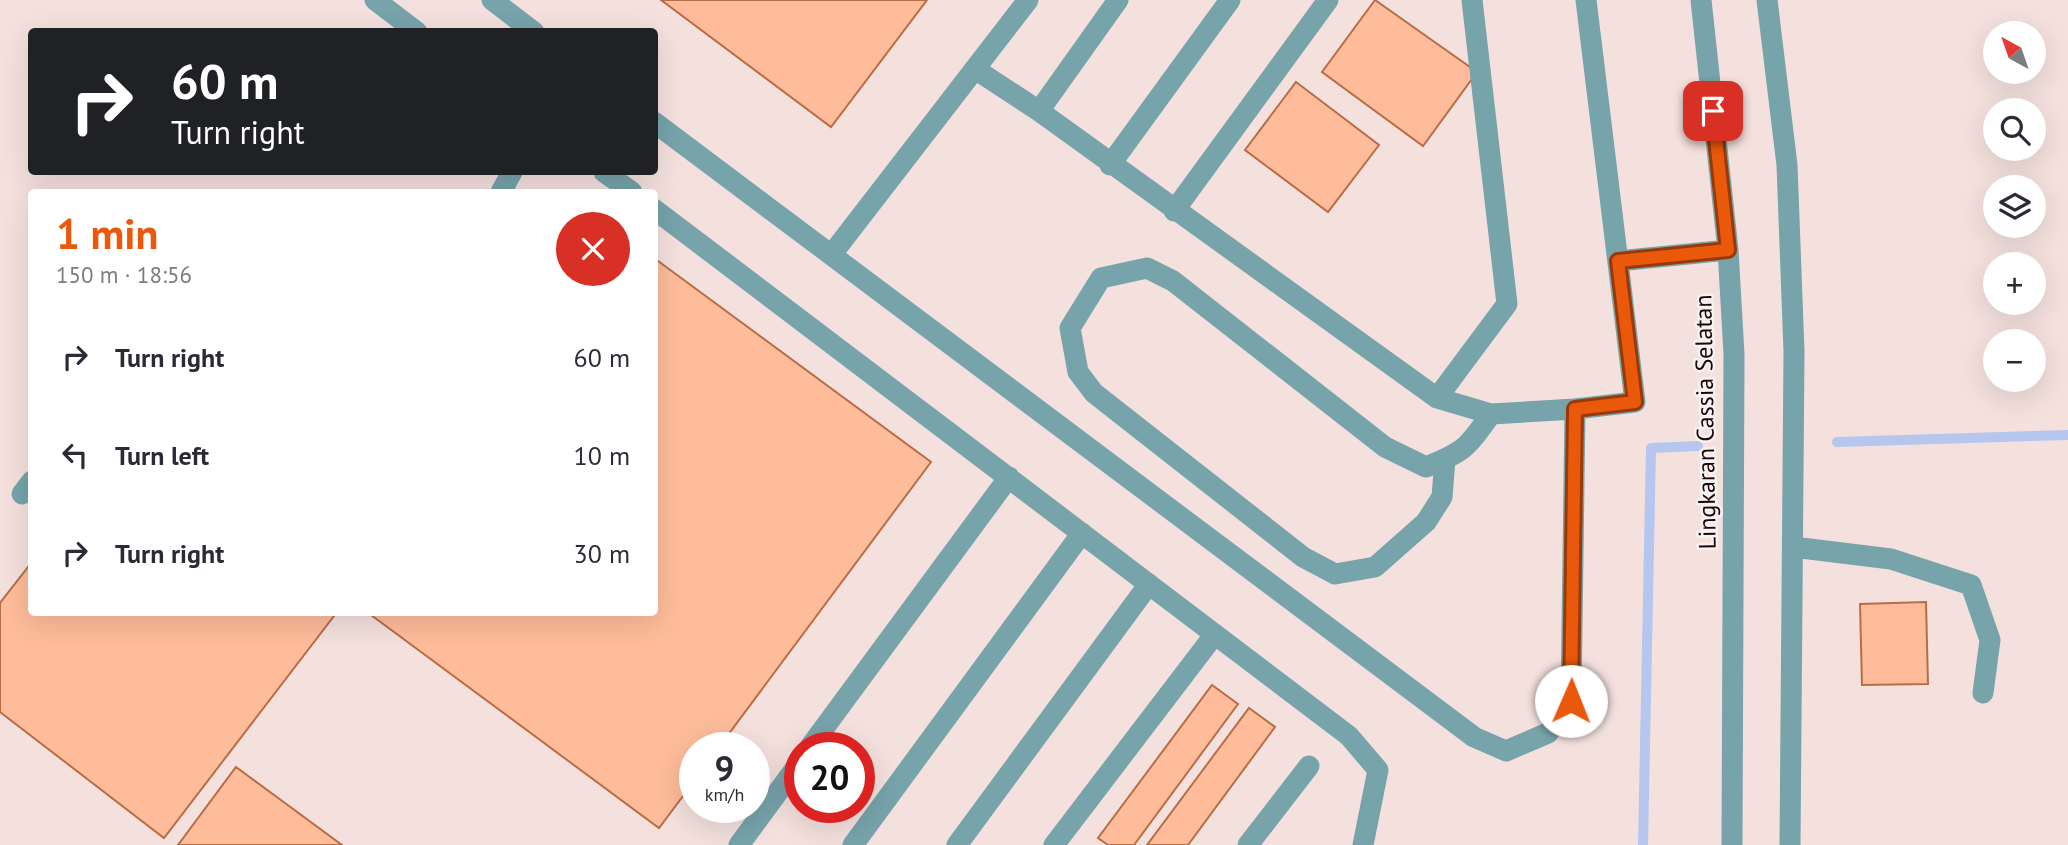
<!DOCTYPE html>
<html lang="en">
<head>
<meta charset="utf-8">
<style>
  body { margin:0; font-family:"PT Sans",sans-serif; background:#f2f2f3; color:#2b2b33; height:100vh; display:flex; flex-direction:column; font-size:26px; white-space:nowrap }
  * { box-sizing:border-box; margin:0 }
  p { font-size:23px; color:#7c7c81 }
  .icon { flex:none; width:38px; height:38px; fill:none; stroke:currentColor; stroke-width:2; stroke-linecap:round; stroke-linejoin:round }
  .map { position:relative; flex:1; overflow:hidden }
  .side { position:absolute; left:28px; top:189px; width:630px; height:427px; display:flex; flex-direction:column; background:#fff; border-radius:7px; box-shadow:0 7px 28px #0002 }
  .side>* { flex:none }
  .guide { position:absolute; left:28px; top:28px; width:630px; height:147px; border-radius:7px; box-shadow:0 7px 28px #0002; background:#202124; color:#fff; overflow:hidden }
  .needle { width:46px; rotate:320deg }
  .fabs { position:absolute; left:1983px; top:21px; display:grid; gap:14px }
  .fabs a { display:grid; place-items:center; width:63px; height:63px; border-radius:50%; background:#fff; box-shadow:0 7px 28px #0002; font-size:35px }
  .speed { position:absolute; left:679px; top:732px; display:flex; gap:14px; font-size:35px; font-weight:700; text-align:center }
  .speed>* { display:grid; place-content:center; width:91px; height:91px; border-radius:50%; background:#fff; box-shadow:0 7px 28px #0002; line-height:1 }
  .speed small { font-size:18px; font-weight:400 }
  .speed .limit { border:10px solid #d22; background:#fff; color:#111 }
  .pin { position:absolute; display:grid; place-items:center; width:60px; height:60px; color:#fff; margin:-30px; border-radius:14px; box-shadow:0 4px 10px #0006 }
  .me { position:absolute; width:77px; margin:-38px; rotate:1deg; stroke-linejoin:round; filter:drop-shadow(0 0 5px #0008) }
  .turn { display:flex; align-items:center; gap:24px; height:147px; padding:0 28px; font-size:32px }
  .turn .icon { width:91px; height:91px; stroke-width:2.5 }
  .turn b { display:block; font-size:49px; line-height:60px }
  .round { display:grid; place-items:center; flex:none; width:74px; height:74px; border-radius:37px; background:#f2f2f3 }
  .head { display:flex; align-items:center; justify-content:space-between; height:119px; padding:0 28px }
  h1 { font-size:42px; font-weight:700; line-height:52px; color:#ea580c }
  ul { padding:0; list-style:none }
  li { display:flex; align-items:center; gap:21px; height:98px; padding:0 28px }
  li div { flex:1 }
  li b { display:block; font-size:26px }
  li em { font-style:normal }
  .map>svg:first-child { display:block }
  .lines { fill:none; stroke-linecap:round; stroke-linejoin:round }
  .stream { stroke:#b6c6ee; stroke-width:10 }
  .building { fill:#febc9a; stroke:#b76e47; stroke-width:2 }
  .minor { stroke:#77a3aa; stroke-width:21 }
  .route-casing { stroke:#983908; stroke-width:18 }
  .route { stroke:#ea580c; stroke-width:12 }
  .labels { text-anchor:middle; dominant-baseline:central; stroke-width:5; stroke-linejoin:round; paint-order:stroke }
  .street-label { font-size:24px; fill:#200302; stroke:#f3f3f3 }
</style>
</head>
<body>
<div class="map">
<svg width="2068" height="845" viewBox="0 0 2068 845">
  <rect width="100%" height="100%" fill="#f4e1de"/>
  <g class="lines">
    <path class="stream" d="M1837,442L2068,435
      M1643,845L1651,448L1698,446"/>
  </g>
  <path class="building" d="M661,0H927L831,127Z
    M1375,0L1477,72L1423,146L1322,72Z
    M1296,82L1379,145L1328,212L1245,150Z
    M654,258L931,462L719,747H695V780L659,828L367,612H654Z
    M32,562V612H337L164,838L0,712V603Z
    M1926,602L1928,684L1862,685L1860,604Z
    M1212,685L1238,704L1134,845H1108L1098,838Z
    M1249,708L1275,727L1188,845H1147Z
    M236,767L342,845H178Z"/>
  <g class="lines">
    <path class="minor" d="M375,0L417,32
      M492,0L534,32
      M1701,0L1728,250L1734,354L1732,845
      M1767,0L1787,165L1794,351L1790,845
      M975,69L1039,111L1437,398L1491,414L1575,409
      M1039,111L1118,0
      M654,122L1474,737L1506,751L1548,733L1571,701L1575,409L1635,402L1586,0
      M1110,165L1230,0
      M604,172L632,192
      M501,192L512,172
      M654,209L1349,736L1378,770L1363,845
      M1174,211L1328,0
      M832,254L1028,0
      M1618,261L1728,250
      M1437,398L1507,304L1472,0
      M1445,459L1442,497L1426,522L1375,567L1335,574L1303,557L1094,393L1078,372L1070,328L1101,278L1147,268L1173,281L1385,447L1426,467C1464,452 1467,448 1491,414
      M22,494L32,481
      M1793,547L1891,559L1971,585L1990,640L1983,693
      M810,747L1009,477
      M739,845L800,762
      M853,845L1082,533
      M957,845L1149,584
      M1054,845L1215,634
      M1248,845L1309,766"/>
  </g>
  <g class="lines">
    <defs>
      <path id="route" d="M1571,701L1575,409L1635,402L1618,261L1728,250L1713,111"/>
    </defs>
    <use href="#route" class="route-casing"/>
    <use href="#route" class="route"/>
  </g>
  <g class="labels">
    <g class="street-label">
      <text transform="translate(1705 422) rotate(-91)">Lingkaran Cassia Selatan</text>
    </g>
  </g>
</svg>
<div class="fabs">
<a><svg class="needle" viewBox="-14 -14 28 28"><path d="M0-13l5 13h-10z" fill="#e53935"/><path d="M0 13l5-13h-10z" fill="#7c7c81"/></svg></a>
<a><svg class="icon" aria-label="search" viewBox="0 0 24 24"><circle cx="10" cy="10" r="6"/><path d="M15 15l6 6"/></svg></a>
<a><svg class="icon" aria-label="layers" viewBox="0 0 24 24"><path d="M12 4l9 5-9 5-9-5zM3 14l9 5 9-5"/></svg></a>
<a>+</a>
<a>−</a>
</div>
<div class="speed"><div>9<small>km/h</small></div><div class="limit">20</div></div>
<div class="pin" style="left:1713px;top:111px;background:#d93025"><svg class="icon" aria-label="arrive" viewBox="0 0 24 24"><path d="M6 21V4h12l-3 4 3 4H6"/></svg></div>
<svg class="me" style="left:1571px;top:701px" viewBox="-20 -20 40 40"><circle r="19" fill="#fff"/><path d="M0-13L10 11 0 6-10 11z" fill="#ea580c"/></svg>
<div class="guide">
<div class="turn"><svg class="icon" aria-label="right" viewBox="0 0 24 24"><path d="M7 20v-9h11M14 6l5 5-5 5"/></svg><div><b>60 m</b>Turn right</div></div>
</div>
<section class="side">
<div class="head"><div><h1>1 min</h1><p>150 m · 18:56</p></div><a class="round" style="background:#d93025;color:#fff"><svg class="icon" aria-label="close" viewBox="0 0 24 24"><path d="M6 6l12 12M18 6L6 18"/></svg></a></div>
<ul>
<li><svg class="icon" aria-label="right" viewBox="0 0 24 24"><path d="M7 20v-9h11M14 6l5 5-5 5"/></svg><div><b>Turn right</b></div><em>60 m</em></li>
<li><svg class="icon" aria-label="left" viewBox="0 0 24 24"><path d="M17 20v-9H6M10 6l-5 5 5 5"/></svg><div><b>Turn left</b></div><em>10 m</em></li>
<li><svg class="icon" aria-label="right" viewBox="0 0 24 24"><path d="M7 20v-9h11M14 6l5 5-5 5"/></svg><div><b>Turn right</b></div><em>30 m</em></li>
</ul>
</section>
</div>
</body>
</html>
